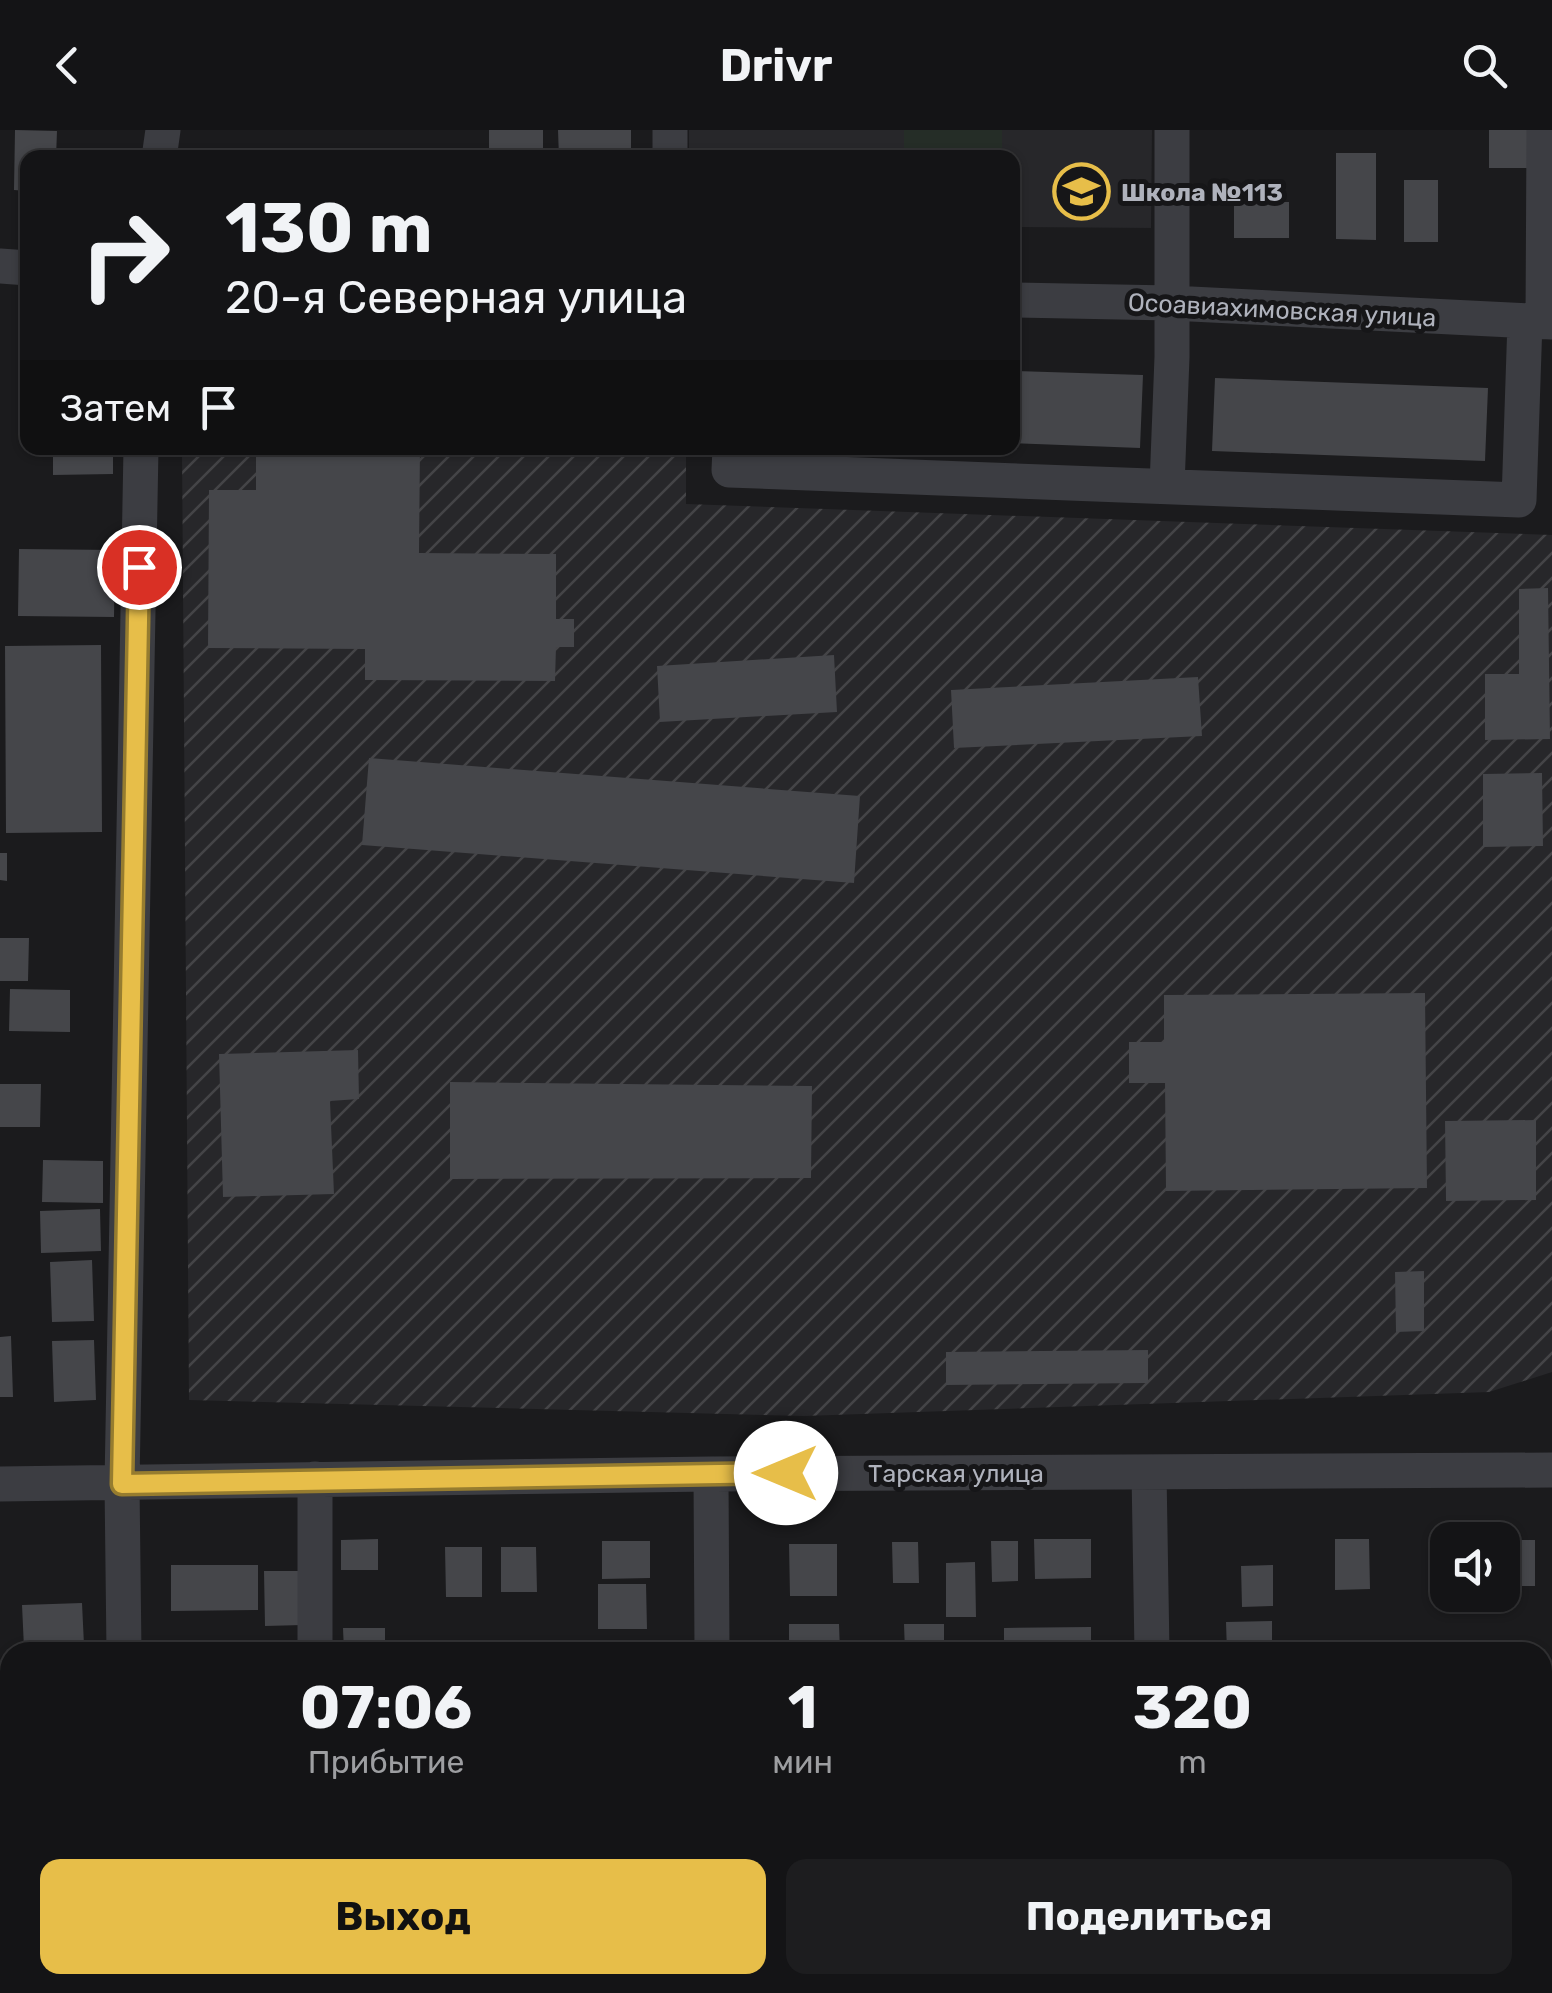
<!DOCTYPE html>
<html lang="ru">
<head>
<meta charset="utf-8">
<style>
  body { margin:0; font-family:Rubik,sans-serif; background:#1d1d1f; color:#f1f3f6; height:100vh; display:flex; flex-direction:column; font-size:38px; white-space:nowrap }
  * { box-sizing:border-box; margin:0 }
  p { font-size:32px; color:#9d9ea1 }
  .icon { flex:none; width:55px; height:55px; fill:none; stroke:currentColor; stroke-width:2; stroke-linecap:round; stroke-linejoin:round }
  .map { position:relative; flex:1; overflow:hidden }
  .sheet { position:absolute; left:0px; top:1512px; width:1552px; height:352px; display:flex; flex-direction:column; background:#141416; border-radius:30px 30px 0 0; box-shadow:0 2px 8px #0004,0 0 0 2px #333335 }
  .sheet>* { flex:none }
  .hud { position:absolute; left:20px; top:20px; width:1000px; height:305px; border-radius:20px; box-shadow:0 2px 8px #0004,0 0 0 2px #333335; background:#141416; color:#f1f3f6; overflow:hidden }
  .buttons { position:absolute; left:1430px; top:1392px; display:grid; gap:20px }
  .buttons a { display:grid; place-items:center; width:90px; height:90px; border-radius:20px; background:#141416; box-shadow:0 2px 8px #0004,0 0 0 2px #333335; font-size:50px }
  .pin { position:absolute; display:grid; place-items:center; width:85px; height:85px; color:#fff; margin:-42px; border:5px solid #fff; border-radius:50%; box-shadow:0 2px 10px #0007 }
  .me { position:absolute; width:110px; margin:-55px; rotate:270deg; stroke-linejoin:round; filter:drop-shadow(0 0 8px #0008) }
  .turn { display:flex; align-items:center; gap:35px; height:210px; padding:0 40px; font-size:45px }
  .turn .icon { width:130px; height:130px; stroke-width:2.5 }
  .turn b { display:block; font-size:70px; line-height:85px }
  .then { display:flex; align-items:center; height:95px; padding:0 40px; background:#0003; gap:20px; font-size:38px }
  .eta { display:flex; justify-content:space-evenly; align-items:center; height:170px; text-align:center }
  .eta b { font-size:60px; font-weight:700; line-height:70px }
  .button { display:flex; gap:20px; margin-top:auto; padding:20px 40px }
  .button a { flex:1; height:115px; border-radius:20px; background:#e7be49; color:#111; font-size:40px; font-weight:700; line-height:115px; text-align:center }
  .button a+a { background:#1d1d1f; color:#f1f3f6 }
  header { display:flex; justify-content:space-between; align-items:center; height:130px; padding:0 40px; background:#141416; font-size:45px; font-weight:700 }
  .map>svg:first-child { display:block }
  .built { fill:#27272a }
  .industrial { fill:url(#industrial-furrows) }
  .garden { fill:#252d27 }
  .building { fill:#45464a }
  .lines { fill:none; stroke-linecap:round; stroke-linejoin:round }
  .minor { stroke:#3c3d42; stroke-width:35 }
  .route-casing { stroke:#967c2f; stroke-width:25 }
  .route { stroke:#e7be49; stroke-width:18 }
  .labels { text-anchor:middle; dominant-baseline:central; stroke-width:10; stroke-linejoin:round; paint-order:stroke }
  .poi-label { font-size:25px; font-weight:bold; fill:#afb2bc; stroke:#161618; text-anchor:start }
  .street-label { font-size:25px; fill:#afb2bc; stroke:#161618 }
</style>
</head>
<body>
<header><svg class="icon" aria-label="back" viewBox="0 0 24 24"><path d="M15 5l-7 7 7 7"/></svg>Drivr<svg class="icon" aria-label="search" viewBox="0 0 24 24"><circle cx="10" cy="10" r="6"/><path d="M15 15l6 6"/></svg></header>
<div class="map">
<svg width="1552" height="1863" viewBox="0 0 1552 1863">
  <defs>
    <pattern id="industrial-furrows" width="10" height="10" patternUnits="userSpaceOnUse" patternTransform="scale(2.5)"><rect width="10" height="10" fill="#27272a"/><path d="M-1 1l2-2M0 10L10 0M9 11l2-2" fill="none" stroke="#444447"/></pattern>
  </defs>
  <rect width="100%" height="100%" fill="#1b1b1d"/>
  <path class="built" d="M689,0H1152L1151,98L1013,97L1012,28L689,27Z"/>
  <path class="industrial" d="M182,318H686V374L1552,405V1242L1489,1262L804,1286L189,1270Z"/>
  <path class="garden" d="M904,0H1002V27H904Z"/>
  <path class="building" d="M15,0L57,1L56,28H28V61L14,60Z
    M489,0H543V28H489Z
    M558,0H631V28H559Z
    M1489,0H1528V38H1489Z
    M1336,23H1376V110L1336,109Z
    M1404,50H1438V112H1404Z
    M1234,72H1289V108H1234Z
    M1012,241L1143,245L1140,318L1012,313Z
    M1215,248L1488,258L1485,331L1212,321Z
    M53,318H113V344L53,345Z
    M256,318H420L419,423L556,424V489H574V517H556L555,551L365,550V519L208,518L209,360H256Z
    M19,419L115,420L114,487L18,486Z
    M1548,458L1550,609L1485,610V544H1519V459Z
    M101,515L102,702L6,703L5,516Z
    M834,525L837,582L660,592L657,536Z
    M1198,547L1202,606L954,618L951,560Z
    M369,628L860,666L854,753L362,715Z
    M1542,643L1543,716L1483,717V644Z
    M0,723H7V751L0,750Z
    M0,808H29L28,851H0Z
    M10,859L70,860V902L9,901Z
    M1425,863L1427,1058L1166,1061L1165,953H1129V912H1164V865Z
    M358,920L359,969L330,971L334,1064L223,1067L219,924Z
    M450,952L812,956L811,1048L450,1049Z
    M0,954H41L40,997H0Z
    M1536,990V1070L1446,1071L1445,991Z
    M43,1030L103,1031V1073L42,1072Z
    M100,1079L101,1121L41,1123L40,1081Z
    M92,1130L94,1191L52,1192L50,1132Z
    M1424,1141V1201L1396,1202L1395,1142Z
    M11,1206L13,1267H0V1207Z
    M94,1210L96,1270L54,1272L52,1211Z
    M1148,1220V1253L946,1255V1222Z
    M378,1409V1440H341V1410Z
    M1034,1409H1091V1448L1035,1449Z
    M1335,1409H1369L1370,1459L1335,1460Z
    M1502,1410H1535V1456H1502Z
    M602,1411H650V1448L602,1449Z
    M991,1411H1018V1451L992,1452Z
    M892,1412H918L919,1453H893Z
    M789,1414H837V1466H790Z
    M445,1417H482V1467H446Z
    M501,1417H536L537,1462H501Z
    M975,1432L976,1487H946V1433Z
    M171,1435H258V1480L171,1481Z
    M1273,1435V1476L1242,1477L1241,1436Z
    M264,1441H302L303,1495L265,1496Z
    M598,1454H646L647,1499H598Z
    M82,1473L84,1515L24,1518L22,1475Z
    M1272,1491V1522H1227L1226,1492Z
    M789,1494H839L840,1522H789Z
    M904,1494H944V1522H905Z
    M1091,1497V1522H1004V1498Z
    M343,1498H385V1522H344Z
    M1536,1514V1522H1482V1515Z
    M29,1855H98V1863H29Z
    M345,1855H377V1863H345Z
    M503,1855H535V1863H503Z
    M587,1855H650V1863H587Z
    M796,1855H875V1863H796Z
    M1013,1855H1087V1863H1013Z
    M1228,1855H1265V1863H1228Z"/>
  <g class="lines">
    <path class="minor" d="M159,28L163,0
      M670,28V0
      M0,136L28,138
      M1012,170L1171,173L1552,192
      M1543,191L1544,0
      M730,318L729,340L1519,370L1525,191
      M1167,356L1172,227V0
      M1149,1342L1152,1522
      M711,1344L712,1522
      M0,1354L711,1344L1552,1340
      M124,1522L122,1353L141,318
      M315,1522V1349
      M129,1855V1863
      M714,1855V1863
      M1157,1855V1863
      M315,1863V1855"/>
  </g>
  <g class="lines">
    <defs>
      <path id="route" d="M139,437L122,1354L786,1343"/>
    </defs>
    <use href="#route" class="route-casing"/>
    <use href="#route" class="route"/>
  </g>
  <defs>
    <symbol id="school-ring" viewBox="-11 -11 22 22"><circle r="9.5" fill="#161618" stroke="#e7be49" stroke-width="1.5"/><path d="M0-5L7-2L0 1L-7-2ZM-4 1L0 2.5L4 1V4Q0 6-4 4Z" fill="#e7be49"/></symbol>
  </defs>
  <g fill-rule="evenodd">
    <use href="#school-ring" x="1050" y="30" width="63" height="63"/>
  </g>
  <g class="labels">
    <g class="poi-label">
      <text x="1121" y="62">Школа №113</text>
    </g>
    <g class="street-label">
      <text transform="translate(1282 180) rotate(3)">Осоавиахимовская улица</text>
      <text x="956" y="1343">Тарская улица</text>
    </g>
  </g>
</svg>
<div class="buttons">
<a><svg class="icon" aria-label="sound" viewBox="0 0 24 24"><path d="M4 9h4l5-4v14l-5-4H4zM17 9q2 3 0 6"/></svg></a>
</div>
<div class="pin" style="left:139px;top:437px;background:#d93025"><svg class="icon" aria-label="arrive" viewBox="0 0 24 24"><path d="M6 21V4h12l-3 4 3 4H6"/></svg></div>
<svg class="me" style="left:786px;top:1343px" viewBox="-20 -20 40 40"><circle r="19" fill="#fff"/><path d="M0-13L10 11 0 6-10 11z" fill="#e7be49"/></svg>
<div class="hud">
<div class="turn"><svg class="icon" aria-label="right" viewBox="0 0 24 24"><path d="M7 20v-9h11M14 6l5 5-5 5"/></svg><div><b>130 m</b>20-я Северная улица</div></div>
<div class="then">Затем<svg class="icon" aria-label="arrive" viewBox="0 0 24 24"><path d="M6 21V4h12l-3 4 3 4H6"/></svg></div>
</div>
<section class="sheet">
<div class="eta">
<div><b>07:06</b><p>Прибытие</p></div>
<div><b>1</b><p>мин</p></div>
<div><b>320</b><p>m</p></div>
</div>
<div class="button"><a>Выход</a><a>Поделиться</a></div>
</section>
</div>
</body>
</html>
